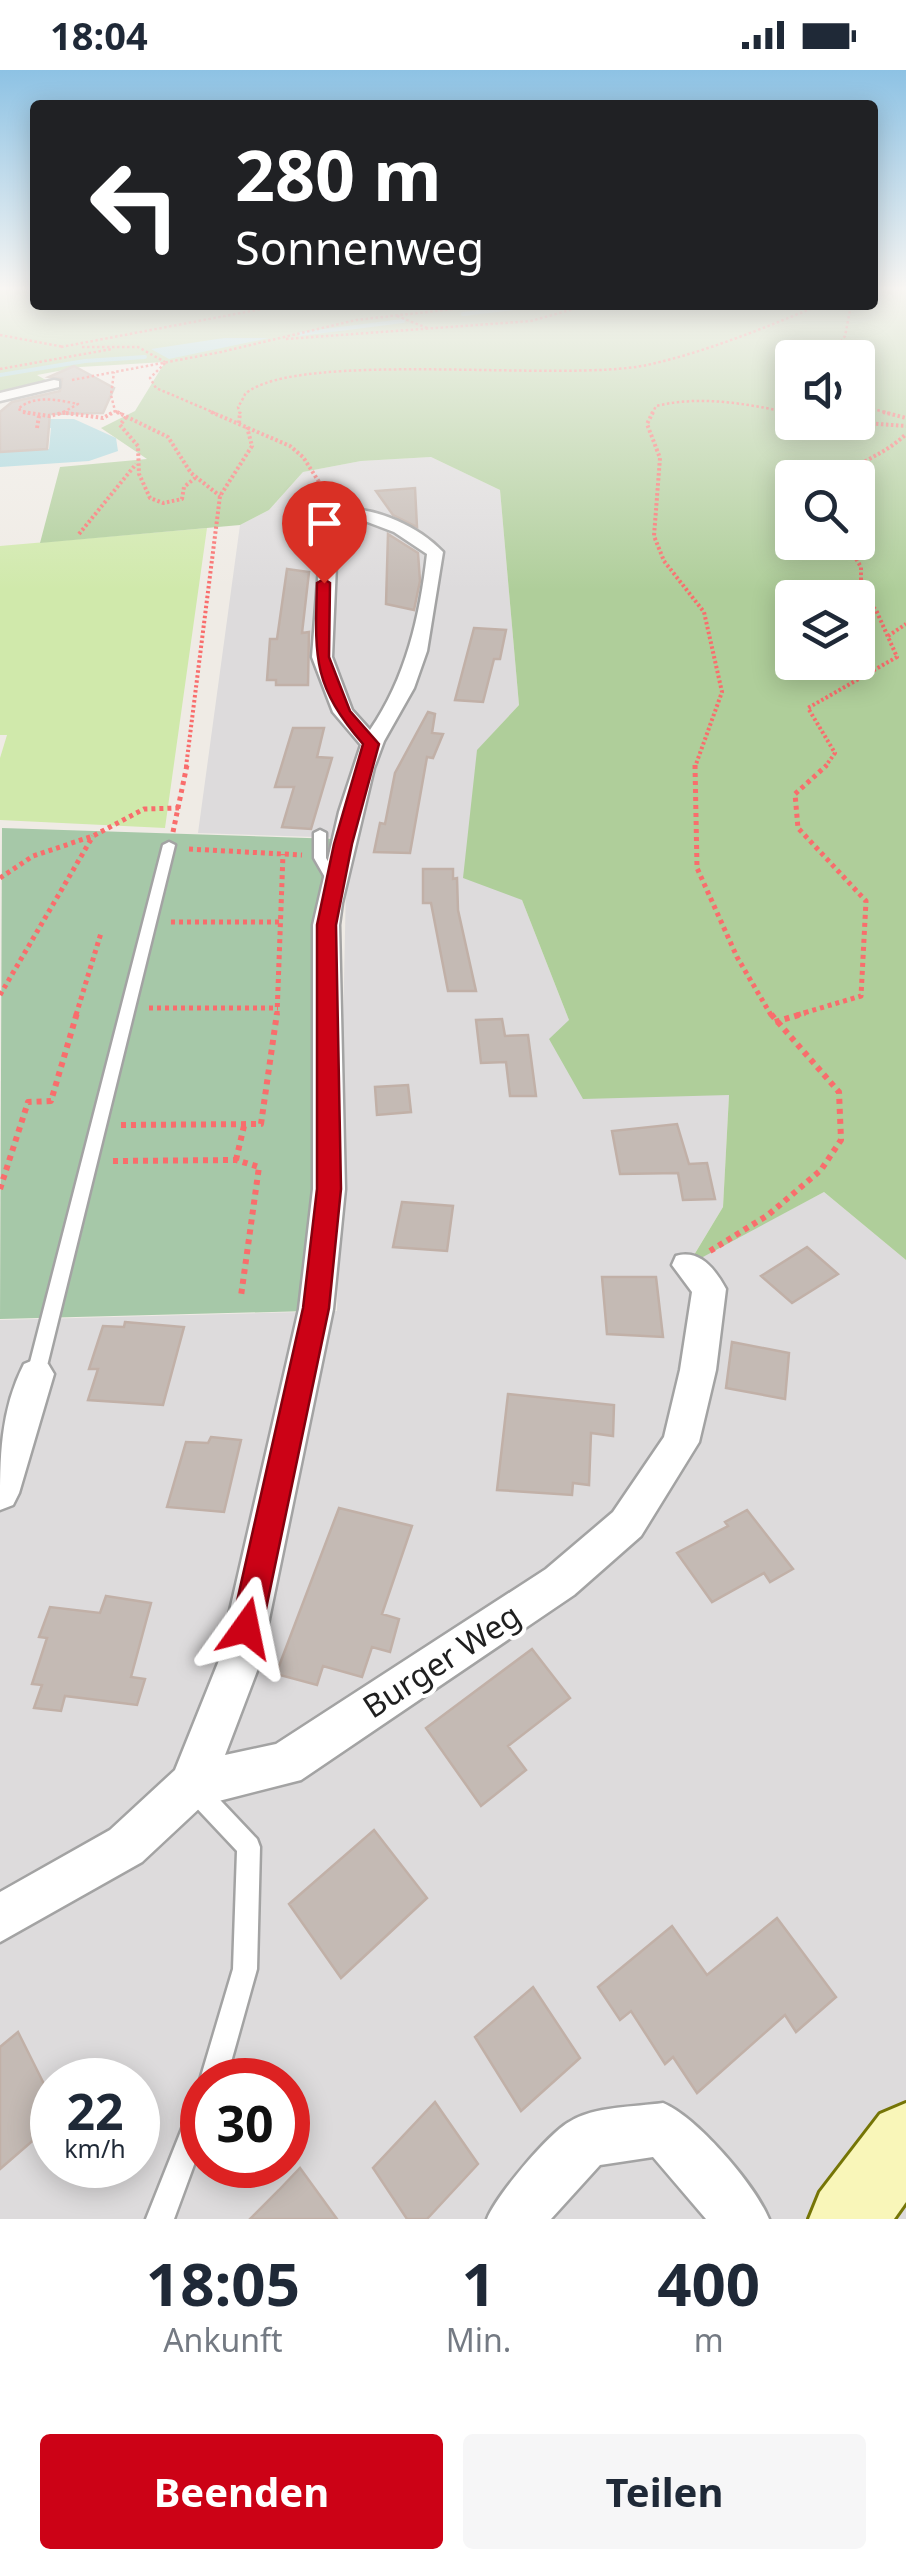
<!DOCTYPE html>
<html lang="de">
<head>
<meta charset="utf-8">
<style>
  body { margin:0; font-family:"Noto Sans",sans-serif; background:#f6f6f7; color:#1f2937; height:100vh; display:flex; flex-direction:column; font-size:38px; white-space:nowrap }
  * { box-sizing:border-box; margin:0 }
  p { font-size:32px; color:#747a83 }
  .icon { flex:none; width:55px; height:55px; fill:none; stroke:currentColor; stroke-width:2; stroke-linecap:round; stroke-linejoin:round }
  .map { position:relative; height:2149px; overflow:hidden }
  .drawer { display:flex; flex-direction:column; background:#fff; flex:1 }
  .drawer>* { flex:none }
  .guide { position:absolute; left:30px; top:30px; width:848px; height:210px; border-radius:10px; box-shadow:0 5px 25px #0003; background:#202124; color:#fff; overflow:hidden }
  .controls { position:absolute; left:775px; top:270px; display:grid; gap:20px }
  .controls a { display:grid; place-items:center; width:100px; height:100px; border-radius:10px; background:#fff; box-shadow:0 5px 25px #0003; font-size:50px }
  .speed { position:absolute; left:30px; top:1988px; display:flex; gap:20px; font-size:50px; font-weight:700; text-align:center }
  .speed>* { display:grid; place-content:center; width:130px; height:130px; border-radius:50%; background:#fff; box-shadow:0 5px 25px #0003; line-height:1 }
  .speed small { font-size:25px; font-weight:400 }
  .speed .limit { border:15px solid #d22; background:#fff; color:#111 }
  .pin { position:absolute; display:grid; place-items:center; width:85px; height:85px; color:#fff; margin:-102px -42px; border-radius:50% 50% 50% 0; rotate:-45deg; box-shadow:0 0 10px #0007 }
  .pin .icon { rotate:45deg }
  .me { position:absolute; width:110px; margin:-55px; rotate:12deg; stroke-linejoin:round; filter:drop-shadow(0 0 8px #0008) }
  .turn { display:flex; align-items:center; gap:35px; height:210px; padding:0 40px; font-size:45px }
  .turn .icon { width:130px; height:130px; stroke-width:2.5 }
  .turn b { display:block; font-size:70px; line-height:85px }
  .eta { display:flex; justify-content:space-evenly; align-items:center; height:170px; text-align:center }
  .eta b { font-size:60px; font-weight:700; line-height:70px }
  .button { display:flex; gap:20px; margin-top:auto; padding:20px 40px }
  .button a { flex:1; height:115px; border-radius:10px; background:#cc0216; color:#fff; font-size:40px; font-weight:700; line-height:115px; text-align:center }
  .button a+a { background:#f6f6f7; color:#1f2937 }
  .status { display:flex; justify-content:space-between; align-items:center; height:70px; padding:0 50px; background:#fff; direction:ltr }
  .status svg { height:28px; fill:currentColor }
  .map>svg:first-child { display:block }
  .residential { fill:#dddbdc; fill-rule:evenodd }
  .grass { fill:#d0e9ab }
  .forest { fill:#afce9a; fill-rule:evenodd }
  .cemetery { fill:#a6c8a8 }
  .water { fill:#a5d6dd }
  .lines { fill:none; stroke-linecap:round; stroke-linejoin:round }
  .stream { stroke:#a5d6dd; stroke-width:4 }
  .building { fill:#c4bab4; stroke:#c1b0a7; stroke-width:2.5 }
  .lane-casing { stroke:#a3a3a3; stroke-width:5 }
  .street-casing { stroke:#a3a3a3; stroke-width:5 }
  .secondary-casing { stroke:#757506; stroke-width:6 }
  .path-far3 { stroke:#f96d6c; stroke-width:2.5; stroke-dasharray:2.5 2.5; stroke-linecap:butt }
  .path-far2 { stroke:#f96d6c; stroke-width:4; stroke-dasharray:2.5 2.5; stroke-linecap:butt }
  .path-far1 { stroke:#f96d6c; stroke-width:5; stroke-dasharray:4 4; stroke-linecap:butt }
  .path { stroke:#f96d6c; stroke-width:6; stroke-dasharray:5 5; stroke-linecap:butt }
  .lane { fill:#fff; fill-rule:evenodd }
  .street { fill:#fff; fill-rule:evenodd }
  .secondary { fill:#f9f6b9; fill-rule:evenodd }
  .route { fill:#cc0216; stroke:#85010e; stroke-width:2.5 }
  .labels { text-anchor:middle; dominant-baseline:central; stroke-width:8; stroke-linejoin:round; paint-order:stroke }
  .near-street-label { font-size:32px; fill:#1f1f1f; stroke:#fff }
</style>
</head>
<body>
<div class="status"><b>18:04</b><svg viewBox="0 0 49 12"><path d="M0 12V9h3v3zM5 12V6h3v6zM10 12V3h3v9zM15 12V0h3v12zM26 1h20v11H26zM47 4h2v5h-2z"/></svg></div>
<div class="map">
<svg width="906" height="2149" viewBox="0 0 906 2149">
  <rect width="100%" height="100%" fill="#efebe5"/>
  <path class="residential" d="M431,387L500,420L519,635L477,681L522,830L569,950L729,1024L723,1137L689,1193L824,1122L906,1190V2149H0V1250L337,1241L347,768L198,763L240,455L269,440L303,402L361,391ZM52,2010H138V2095H52ZM202,2010H288V2095H202Z"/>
  <path class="grass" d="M207,458L165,758L0,750V688L7,665H0V476Z"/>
  <path class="forest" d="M0,219H35V235H520L509,239L561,235H872L873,219H906V1190L824,1122L688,1195L723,1137L729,1025L583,1029L549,969L569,950L522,830L463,808L477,680L519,635L500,420L431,387L361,391L303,402L269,440L240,455L40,473L60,397L147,389L101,358L135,341L165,292L80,297L37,305L51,313L8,321L0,327ZM792,288H858V352H792ZM792,408H858V472H792ZM792,528H858V592H792Z"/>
  <path class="cemetery" d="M2,758L337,769L319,850L308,1241L0,1249Z"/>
  <path class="water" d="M224,268H269L169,289L151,279Z
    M45,349H74L116,368L118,381L89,391L0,397V382L49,379L51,358L0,360Z"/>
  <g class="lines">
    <path class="stream" d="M463,244L540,235
      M300,264L403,251
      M0,305L85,291L145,287"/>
  </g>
  <path class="building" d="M74,296L114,318L103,343L50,344L47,379L0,382V342L12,332L60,321L62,309L49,307Z
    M415,418L417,457L393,445L376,421Z
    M388,464L418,483L420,511L414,540L386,534Z
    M287,499L309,502L302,563L309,562L308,615H276V610H267L270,569H277Z
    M474,558L506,560L500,589H494L483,632L455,630Z
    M428,642L435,644L432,663L443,664L433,688L427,687L410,783L374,782L380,753L385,754L395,703Z
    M293,658H324L317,687L332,688L311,759L282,757L294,717H275Z
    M423,799H453V809L457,808L458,840L476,921H448L431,833H423Z
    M502,949L505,966L528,965L536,1026H510L506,992L481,993L476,950Z
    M408,1015L411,1042L377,1045L375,1017Z
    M677,1054L689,1094L707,1093L715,1129L683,1130L678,1103L620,1104L612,1061Z
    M402,1132L453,1136L447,1181L393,1177Z
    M807,1177L838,1204L792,1233L761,1206Z
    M602,1207H656L663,1267L607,1264Z
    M125,1252L184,1257L163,1335L88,1330L98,1299H89L103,1256L124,1257Z
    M732,1272L789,1283L785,1329L726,1318Z
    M508,1324L614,1335L613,1366L591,1363L589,1415L573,1413L572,1425L497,1420Z
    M211,1367L241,1370L224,1442L167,1437L186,1372L208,1373Z
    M339,1438L412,1456L382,1544L399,1549L390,1582L372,1577L362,1607L323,1596L317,1615L276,1604Z
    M747,1440L793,1499L770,1512L764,1503L712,1532L677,1483L728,1456L725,1452Z
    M106,1526L151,1533L131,1607L145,1609L137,1635L65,1626L61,1641L34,1638L42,1615L32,1614L47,1568L39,1567L50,1537L100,1543Z
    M532,1579L570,1628L508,1676L526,1700L481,1736L426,1658Z
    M374,1760L427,1828L341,1908L289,1834Z
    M777,1848L836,1927L796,1962L785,1945L697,2023L673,1987L665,1994L631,1941L620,1950L598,1917L672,1856L707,1905Z
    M533,1917L580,1988L521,2041L475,1967Z
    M18,1962L52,2030V2054L0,2099V1977Z
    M435,2032L478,2094L427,2149H407L373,2098Z
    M300,2098L337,2149H250L279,2120Z"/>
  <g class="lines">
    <defs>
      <path id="lane" d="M320,760L326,763V788L340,813L338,816H330L314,788V763Z
        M169,772L175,775L45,1304L42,1309L36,1311L30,1309L27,1304L163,775Z
        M197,1711L205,1714L257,1769L260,1777L257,1899L226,2010H202V2015L200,2010L233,1899L237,1781L189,1730L186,1722L189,1714Z
        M202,2027V2073L174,2149H146L193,2031Z"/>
      <path id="street" d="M54,310L59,311V317L0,331V323Z
        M343,438C379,439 418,456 443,482L427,581L414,618L384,671L374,698L342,833L339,855L345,1119L333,1239L260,1593L225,1685L276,1674L546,1499L613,1442L664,1367L680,1300L692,1222L672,1195L676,1186C700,1179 715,1199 726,1219L716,1300L699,1372L641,1466L574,1525L301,1710L203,1735L142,1792L0,1872V1822L110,1760L175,1700L218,1593L299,1239L313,1119V855L339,742L361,675L333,642L312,587L323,446ZM357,448L394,462L427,484C420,546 406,608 370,660L352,640L332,587L338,449Z
        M36,1289L48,1294L54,1304L19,1423L13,1435L0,1440C0,1388 0,1341 24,1294Z
        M663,2033C697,2047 755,2115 769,2149H706L653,2087L600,2095L551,2149H487C496,2126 547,2065 569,2052C594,2036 635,2037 663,2033Z"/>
      <path id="secondary" d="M906,2033V2132L894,2149H809L820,2122L880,2044Z"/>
    </defs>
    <use href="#lane" class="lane-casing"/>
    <use href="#street" class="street-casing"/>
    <use href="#secondary" class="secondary-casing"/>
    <path class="path-far3" d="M397,246L427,258
      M0,265L64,277
      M286,269L531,251L588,235
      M61,277L283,235
      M82,277H138L165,292
      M829,288L845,266L851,235
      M165,293L150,308L156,318L217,344
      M0,299L112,279
      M72,310L221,282L356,250L489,235
      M858,335L892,344
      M115,341L122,344
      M66,343L76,344
      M30,344L18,339C35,324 58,330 78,334L60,344
      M109,344L115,341L111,325L114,302
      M240,344L238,337C239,336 245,325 245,324C297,279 564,313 647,295C706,282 764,258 820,235
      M652,344L656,336C702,325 746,334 792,343"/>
    <path class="path-far2" d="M23,342L49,346L67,342
      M117,342L168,367L191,403L220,426
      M211,342L290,376L303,387L330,429
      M653,342L647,354L660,388L654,466L664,491L704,542L722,622L695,697
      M786,342L792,343
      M883,342L906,348
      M66,343L103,348L114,342
      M126,347L120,355L138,376L139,404L150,428L163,433L182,429L184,417L195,408
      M851,352L906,356
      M239,353L240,342
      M37,358L39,346
      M840,408C861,390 886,384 906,364
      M79,464L136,394
      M888,566L906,554
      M186,697L220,426L252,376L247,357
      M825,697L835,683L808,638L897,587L876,540L861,525V497L846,472"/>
    <path class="path-far1" d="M695,695L697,798L737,887L771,945
      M173,762L187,695
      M189,779L302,785
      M0,808L33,786L93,766L144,739L179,738
      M171,852H281
      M0,925L93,766
      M149,938H278
      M76,945L101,863
      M277,945L283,784
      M797,945L861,926L866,831L798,758L795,724L827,695"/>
    <path class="path" d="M775,952L805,943
      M121,1055L261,1054L277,943
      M236,1090L244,1056
      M113,1091L236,1090L259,1097L241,1226
      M0,1119L28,1032L51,1031L77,943
      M710,1181L768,1145L821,1100L841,1070L839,1022L770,943"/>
    <use href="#lane" class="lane"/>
    <use href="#street" class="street"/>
    <use href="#secondary" class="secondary"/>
  </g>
  <linearGradient id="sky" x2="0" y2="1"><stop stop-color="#8dc2e4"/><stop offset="0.42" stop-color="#f8f6f3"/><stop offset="1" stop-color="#f8f6f3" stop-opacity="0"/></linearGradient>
  <rect width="906" height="520" fill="url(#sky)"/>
  <path class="route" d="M324,509L330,513L329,587L350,641L379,674L352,774L336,855L341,1119L329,1238L262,1558L257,1568L246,1573L235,1568L231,1558L303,1238L317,1119V855L334,774L363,674C312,615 315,587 317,513Z"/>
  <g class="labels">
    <g class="near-street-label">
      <text transform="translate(441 1590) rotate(-33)">Burger Weg</text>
    </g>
  </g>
</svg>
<div class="controls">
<a><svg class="icon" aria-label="sound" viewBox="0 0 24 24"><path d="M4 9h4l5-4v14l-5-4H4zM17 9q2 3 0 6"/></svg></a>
<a><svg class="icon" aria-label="search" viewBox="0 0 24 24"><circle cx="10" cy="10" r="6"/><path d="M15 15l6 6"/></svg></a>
<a><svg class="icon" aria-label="layers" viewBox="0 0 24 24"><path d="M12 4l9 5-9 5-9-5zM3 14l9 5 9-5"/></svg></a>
</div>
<div class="speed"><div>22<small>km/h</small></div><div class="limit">30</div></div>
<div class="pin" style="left:324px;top:513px;background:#d93025"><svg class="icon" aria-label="arrive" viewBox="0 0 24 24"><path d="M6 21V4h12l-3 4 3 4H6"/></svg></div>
<svg class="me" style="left:246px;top:1558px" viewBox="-20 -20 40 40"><path d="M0-17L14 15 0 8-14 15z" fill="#cc0216" stroke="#fff" stroke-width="4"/></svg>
<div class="guide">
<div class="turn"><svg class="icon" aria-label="left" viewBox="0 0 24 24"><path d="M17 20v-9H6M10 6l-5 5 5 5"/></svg><div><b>280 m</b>Sonnenweg</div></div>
</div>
</div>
<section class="drawer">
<div class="eta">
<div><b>18:05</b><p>Ankunft</p></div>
<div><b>1</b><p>Min.</p></div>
<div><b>400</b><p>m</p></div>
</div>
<div class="button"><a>Beenden</a><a>Teilen</a></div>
</section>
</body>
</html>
